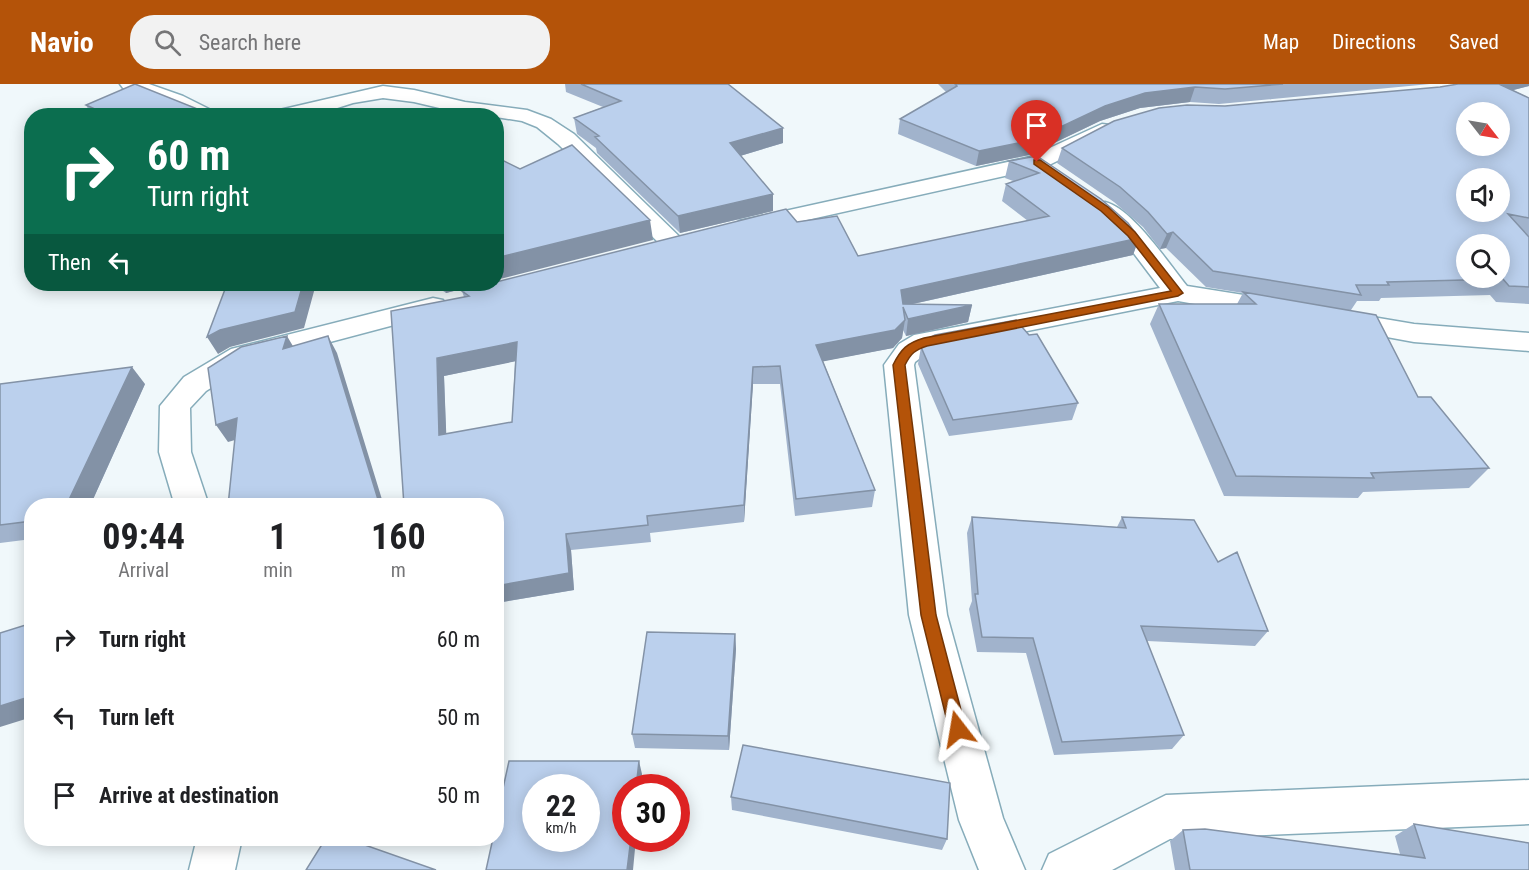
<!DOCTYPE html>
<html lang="en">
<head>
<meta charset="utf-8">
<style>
  body { margin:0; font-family:"Roboto Condensed",sans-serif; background:#f2f2f2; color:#202124; height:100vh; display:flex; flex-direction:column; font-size:22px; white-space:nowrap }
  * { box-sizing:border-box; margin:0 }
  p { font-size:20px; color:#757577 }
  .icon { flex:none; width:33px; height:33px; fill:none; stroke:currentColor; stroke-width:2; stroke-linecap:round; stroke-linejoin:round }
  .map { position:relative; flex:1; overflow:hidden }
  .drawer { position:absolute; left:24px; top:414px; width:480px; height:348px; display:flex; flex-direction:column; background:#fff; border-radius:24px; box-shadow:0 3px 15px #0003 }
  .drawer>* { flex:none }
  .top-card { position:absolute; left:24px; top:24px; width:480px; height:183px; border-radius:24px; box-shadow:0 3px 15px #0003; background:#0b6e4f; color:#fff; overflow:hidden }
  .needle { width:39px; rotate:121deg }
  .controls { position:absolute; left:1456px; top:18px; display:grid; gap:12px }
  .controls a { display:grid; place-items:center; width:54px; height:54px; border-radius:50%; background:#fff; box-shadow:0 3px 15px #0003; font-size:30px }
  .speed { position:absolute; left:522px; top:690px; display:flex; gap:12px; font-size:30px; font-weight:700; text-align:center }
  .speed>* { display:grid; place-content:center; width:78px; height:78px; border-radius:50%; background:#fff; box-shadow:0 3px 15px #0003; line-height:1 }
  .speed small { font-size:15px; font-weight:400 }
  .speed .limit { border:9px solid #d22; background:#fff; color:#111 }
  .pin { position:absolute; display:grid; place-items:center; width:51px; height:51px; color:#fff; margin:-62px -26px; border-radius:50% 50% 50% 0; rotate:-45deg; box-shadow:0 0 6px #0007 }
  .pin .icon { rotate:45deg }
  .me { position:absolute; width:66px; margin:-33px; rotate:346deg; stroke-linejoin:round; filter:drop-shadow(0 0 4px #0008) }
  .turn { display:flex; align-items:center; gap:21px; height:126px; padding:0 24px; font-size:27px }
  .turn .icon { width:78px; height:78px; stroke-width:2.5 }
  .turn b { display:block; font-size:42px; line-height:51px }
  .then { display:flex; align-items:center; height:57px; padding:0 24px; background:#0003; gap:12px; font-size:22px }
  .eta { display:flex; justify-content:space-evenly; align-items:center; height:102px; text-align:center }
  .eta b { font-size:36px; font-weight:700; line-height:42px }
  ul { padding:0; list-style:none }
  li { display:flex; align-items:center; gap:18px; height:78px; padding:0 24px }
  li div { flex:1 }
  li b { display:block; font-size:22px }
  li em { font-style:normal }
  header { display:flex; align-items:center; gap:36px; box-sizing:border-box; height:84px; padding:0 30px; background:#b45309; color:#fff }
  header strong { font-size:28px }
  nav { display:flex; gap:33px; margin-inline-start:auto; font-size:21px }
  .search { width:420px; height:54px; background:#f2f2f2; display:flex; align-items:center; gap:15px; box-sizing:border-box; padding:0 21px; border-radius:24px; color:#757577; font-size:22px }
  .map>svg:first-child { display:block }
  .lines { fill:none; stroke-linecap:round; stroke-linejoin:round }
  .minor-casing { stroke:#86acba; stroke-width:3 }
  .minor { fill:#fff; fill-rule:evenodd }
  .wall { fill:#a1b3cc; fill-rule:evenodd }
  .shaded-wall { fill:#8392a6 }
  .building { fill:#bbd0ed; stroke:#8392a6; stroke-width:1.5; fill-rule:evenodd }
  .route { fill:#b45309; stroke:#753606; stroke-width:1.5 }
</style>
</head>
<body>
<header>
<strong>Navio</strong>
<div class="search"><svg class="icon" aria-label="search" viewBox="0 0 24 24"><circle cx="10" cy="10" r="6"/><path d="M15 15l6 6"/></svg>Search here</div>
<nav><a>Map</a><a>Directions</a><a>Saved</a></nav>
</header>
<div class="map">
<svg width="1529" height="786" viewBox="0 0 1529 786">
  <rect width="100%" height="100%" fill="#f0f8fb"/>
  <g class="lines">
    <defs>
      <path id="minor" d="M120,0H149L183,12L215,28L218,32H191L169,20L123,4Z
        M383,2L414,6L465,18L527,26L551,35L574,50L687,160L683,165L674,168L665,165L558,60L537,43L522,37L496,33V32L465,30L414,18L383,14L353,19L312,32H268L271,28Z
        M1102,40L1110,41L1113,46L1110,51L1045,83L748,149L739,147L736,142L739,137L748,135L1030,73Z
        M1105,118C1132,124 1169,180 1187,202L1281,217L1291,220L1295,226L1291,232L1281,235L1178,217L931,266L915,278L914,281L947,531L1003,734L1025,786H979L959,736L909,531L884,281L899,260L914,251L1160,204L1123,155L1093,125L1097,120Z
        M433,214L443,216L447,222L443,228L251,279L206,307L190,324L191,368L209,422H175L159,368L160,322L184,293L231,265Z
        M1337,227L1414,240L1529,249V267L1414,258L1327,242L1323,236L1327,230Z
        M1529,696V740L1170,755L1112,786H1042L1049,770L1166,711Z
        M197,754H242L235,786H189Z"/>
    </defs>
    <use href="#minor" class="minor-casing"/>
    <use href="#minor" class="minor"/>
  </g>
  <path class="wall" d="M565,0H728L783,44V59L740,72L773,110V127L680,149L597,69L596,64L577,50L574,34L603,23L566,8Z
    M938,0H1430L1219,20L1190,18L1140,24L1100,37L1029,71L976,82L898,50L900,35L946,8Z
    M1529,0V2L1513,6L1529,14V220L1496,218L1490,211L1381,214L1379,217H1357L1351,226L1418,313L1489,384L1469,404L1363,408L1358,414L1224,412L1150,240L1159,220H1237L1243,209L1206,203L1166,164L1160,165L1143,143L1114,118L1057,79L1062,64L1225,22L1440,3Z
    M86,21L199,32H92Z
    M1037,72L1139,154L1133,171L913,220L972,221L968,238L906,252L903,246L902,254L893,264L823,277L875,406L872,423L795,432L780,300H753L744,438L650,449L651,458L571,466L574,506L496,519V422H404L464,213L462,207L797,138L858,172L1028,137L1002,117L1006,100L1013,97L1005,94L1009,77ZM515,277L512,338L446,350L444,292Z
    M433,200H481L446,209Z
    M921,263L1078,319L1072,336L949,352L918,280Z
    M0,300H145L90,422H32V455L0,459Z
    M972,433L1117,443L1122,433L1218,478L1268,547L1255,562L1147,557L1184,651L1172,665L1054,671L1026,569L977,568L969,525L972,517L967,449Z
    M735,550L736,565L729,666L635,664L632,650Z
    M731,713L947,755L942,766L732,726Z
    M1414,740L1529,786H1175L1170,757L1183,746L1400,770L1395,752Z"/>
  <path class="shaded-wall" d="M1496,0H1529V2L1487,13Z
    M1195,3L1190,18L1140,24L1100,37L1029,71L976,82L979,67L1105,22L1145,9Z
    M195,24L199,32H178Z
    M783,44V59L730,75V59Z
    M773,110V127L680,149L678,132Z
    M650,136L653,156L496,196V174Z
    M1173,148L1166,164L1160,165L1167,150Z
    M1139,154L1133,171L899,223L901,206Z
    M303,200H316L304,244L230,263L218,270L207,253Z
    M443,200H481L446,209Z
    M972,221L968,238L906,252L908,235Z
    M905,236L902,254L893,264L815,279L816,261Z
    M287,252L297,269L283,265Z
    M328,252L337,269L384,422H380Z
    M517,258L522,276L444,292L447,369L439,351L437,274Z
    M132,283L145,300L90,422H66Z
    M753,283V300L744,438V421Z
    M237,334L249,352L228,358L216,341Z
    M566,450L571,466L574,506L496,519V502Z
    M735,550L736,565L729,666L728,652Z
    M32,612V633L0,643V622Z
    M639,677L642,690L641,704H636Z
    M631,754H636L633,786H627Z"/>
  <path class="building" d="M135,0L195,24L178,32H110L86,21Z
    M581,0H728L783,44L730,59L773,110L678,132L595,53L599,52L574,34L621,17Z
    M955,0H1283L1225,5L1195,3L1145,9L1105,22L1033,56L979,67L900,35L957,2Z
    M1458,0H1499L1529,14V134L1508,130L1529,153V203L1509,202L1503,195L1387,198L1389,201H1356L1361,211L1213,187L1173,148L1167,150L1148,128L1120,103L1062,64L1114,37L1159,24L1187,21L1225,22L1440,3ZM1467,28H1500V62H1467ZM1467,94H1500V128H1467ZM1467,160H1500V194H1467Z
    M572,61L650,136L496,174V73L520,85Z
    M1037,72L1101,115L1128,139L1139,154L901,206L903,220L972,221L908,235L903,223L905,236L895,246L816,261L875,406L796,415L780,282L753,283L744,421L647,432L648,441L566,450L569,489L496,502V422H404L391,227L469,212L462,207L491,200H496V198L786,125L797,138L837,132L858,172L1049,132L1006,100L1039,89L1009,77ZM517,258L512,338L439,351L437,274Z
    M227,200H303L295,228L220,246L207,253Z
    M1243,208L1376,231L1418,313H1431L1489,384L1371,389L1374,394L1236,392L1159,220H1256Z
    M1016,236L1029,251L1037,250L1078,319L953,336L921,263L925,256L935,251Z
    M287,252L283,265L328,252L380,422H228L237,334L216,341L208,284L241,263Z
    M132,283L66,422H32V437L0,441V300Z
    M972,433L1126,444L1122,433L1194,436L1218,478L1237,468L1268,547L1141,542L1184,651L1062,658L1033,554L982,553L975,510H978Z
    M32,539V612L0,622V549Z
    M647,548L735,550L728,652L632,650Z
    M743,661L950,699L947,755L731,713Z
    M509,677H639L636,704H626V754H631L627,786H486L493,754H496V736ZM536,704H586V754H536Z
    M1414,740L1529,759V786H1190L1183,746L1205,745L1425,774Z
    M326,754H345L436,786H306Z"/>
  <path class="route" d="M1034,76H1040L1108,123L1135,148L1183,209L1178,212L927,262C915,266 911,269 905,281L936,531L966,645L964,651L958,653L952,651L949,645L921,531L893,281C901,265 907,259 924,254L1171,207L1128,152L1101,127L1034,80Z"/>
</svg>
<div class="controls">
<a><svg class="needle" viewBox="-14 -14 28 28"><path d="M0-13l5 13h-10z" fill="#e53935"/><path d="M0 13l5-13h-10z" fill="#757577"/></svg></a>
<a><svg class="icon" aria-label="sound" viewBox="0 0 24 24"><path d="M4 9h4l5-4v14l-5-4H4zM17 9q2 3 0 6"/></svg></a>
<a><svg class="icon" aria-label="search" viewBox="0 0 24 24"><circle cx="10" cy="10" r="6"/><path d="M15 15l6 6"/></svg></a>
</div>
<div class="speed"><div>22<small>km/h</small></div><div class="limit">30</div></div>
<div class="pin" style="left:1037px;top:78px;background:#d93025"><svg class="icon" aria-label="arrive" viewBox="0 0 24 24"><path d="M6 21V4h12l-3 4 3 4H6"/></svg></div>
<svg class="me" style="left:958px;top:645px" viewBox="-20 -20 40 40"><path d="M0-17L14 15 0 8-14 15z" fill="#b45309" stroke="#fff" stroke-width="4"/></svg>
<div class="top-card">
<div class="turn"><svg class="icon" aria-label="right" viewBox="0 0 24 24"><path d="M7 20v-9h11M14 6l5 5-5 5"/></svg><div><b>60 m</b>Turn right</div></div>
<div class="then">Then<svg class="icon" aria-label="left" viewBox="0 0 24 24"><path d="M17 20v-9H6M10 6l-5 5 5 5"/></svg></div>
</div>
<section class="drawer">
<div class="eta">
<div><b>09:44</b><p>Arrival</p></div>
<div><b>1</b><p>min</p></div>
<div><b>160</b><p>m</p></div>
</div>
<ul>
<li><svg class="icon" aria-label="right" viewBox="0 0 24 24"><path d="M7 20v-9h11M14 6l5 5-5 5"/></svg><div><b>Turn right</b></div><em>60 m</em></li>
<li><svg class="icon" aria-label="left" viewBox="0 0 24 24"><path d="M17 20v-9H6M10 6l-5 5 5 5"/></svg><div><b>Turn left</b></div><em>50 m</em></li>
<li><svg class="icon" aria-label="arrive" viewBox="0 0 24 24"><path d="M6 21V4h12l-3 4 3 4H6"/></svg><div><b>Arrive at destination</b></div><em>50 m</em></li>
</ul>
</section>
</div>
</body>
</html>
